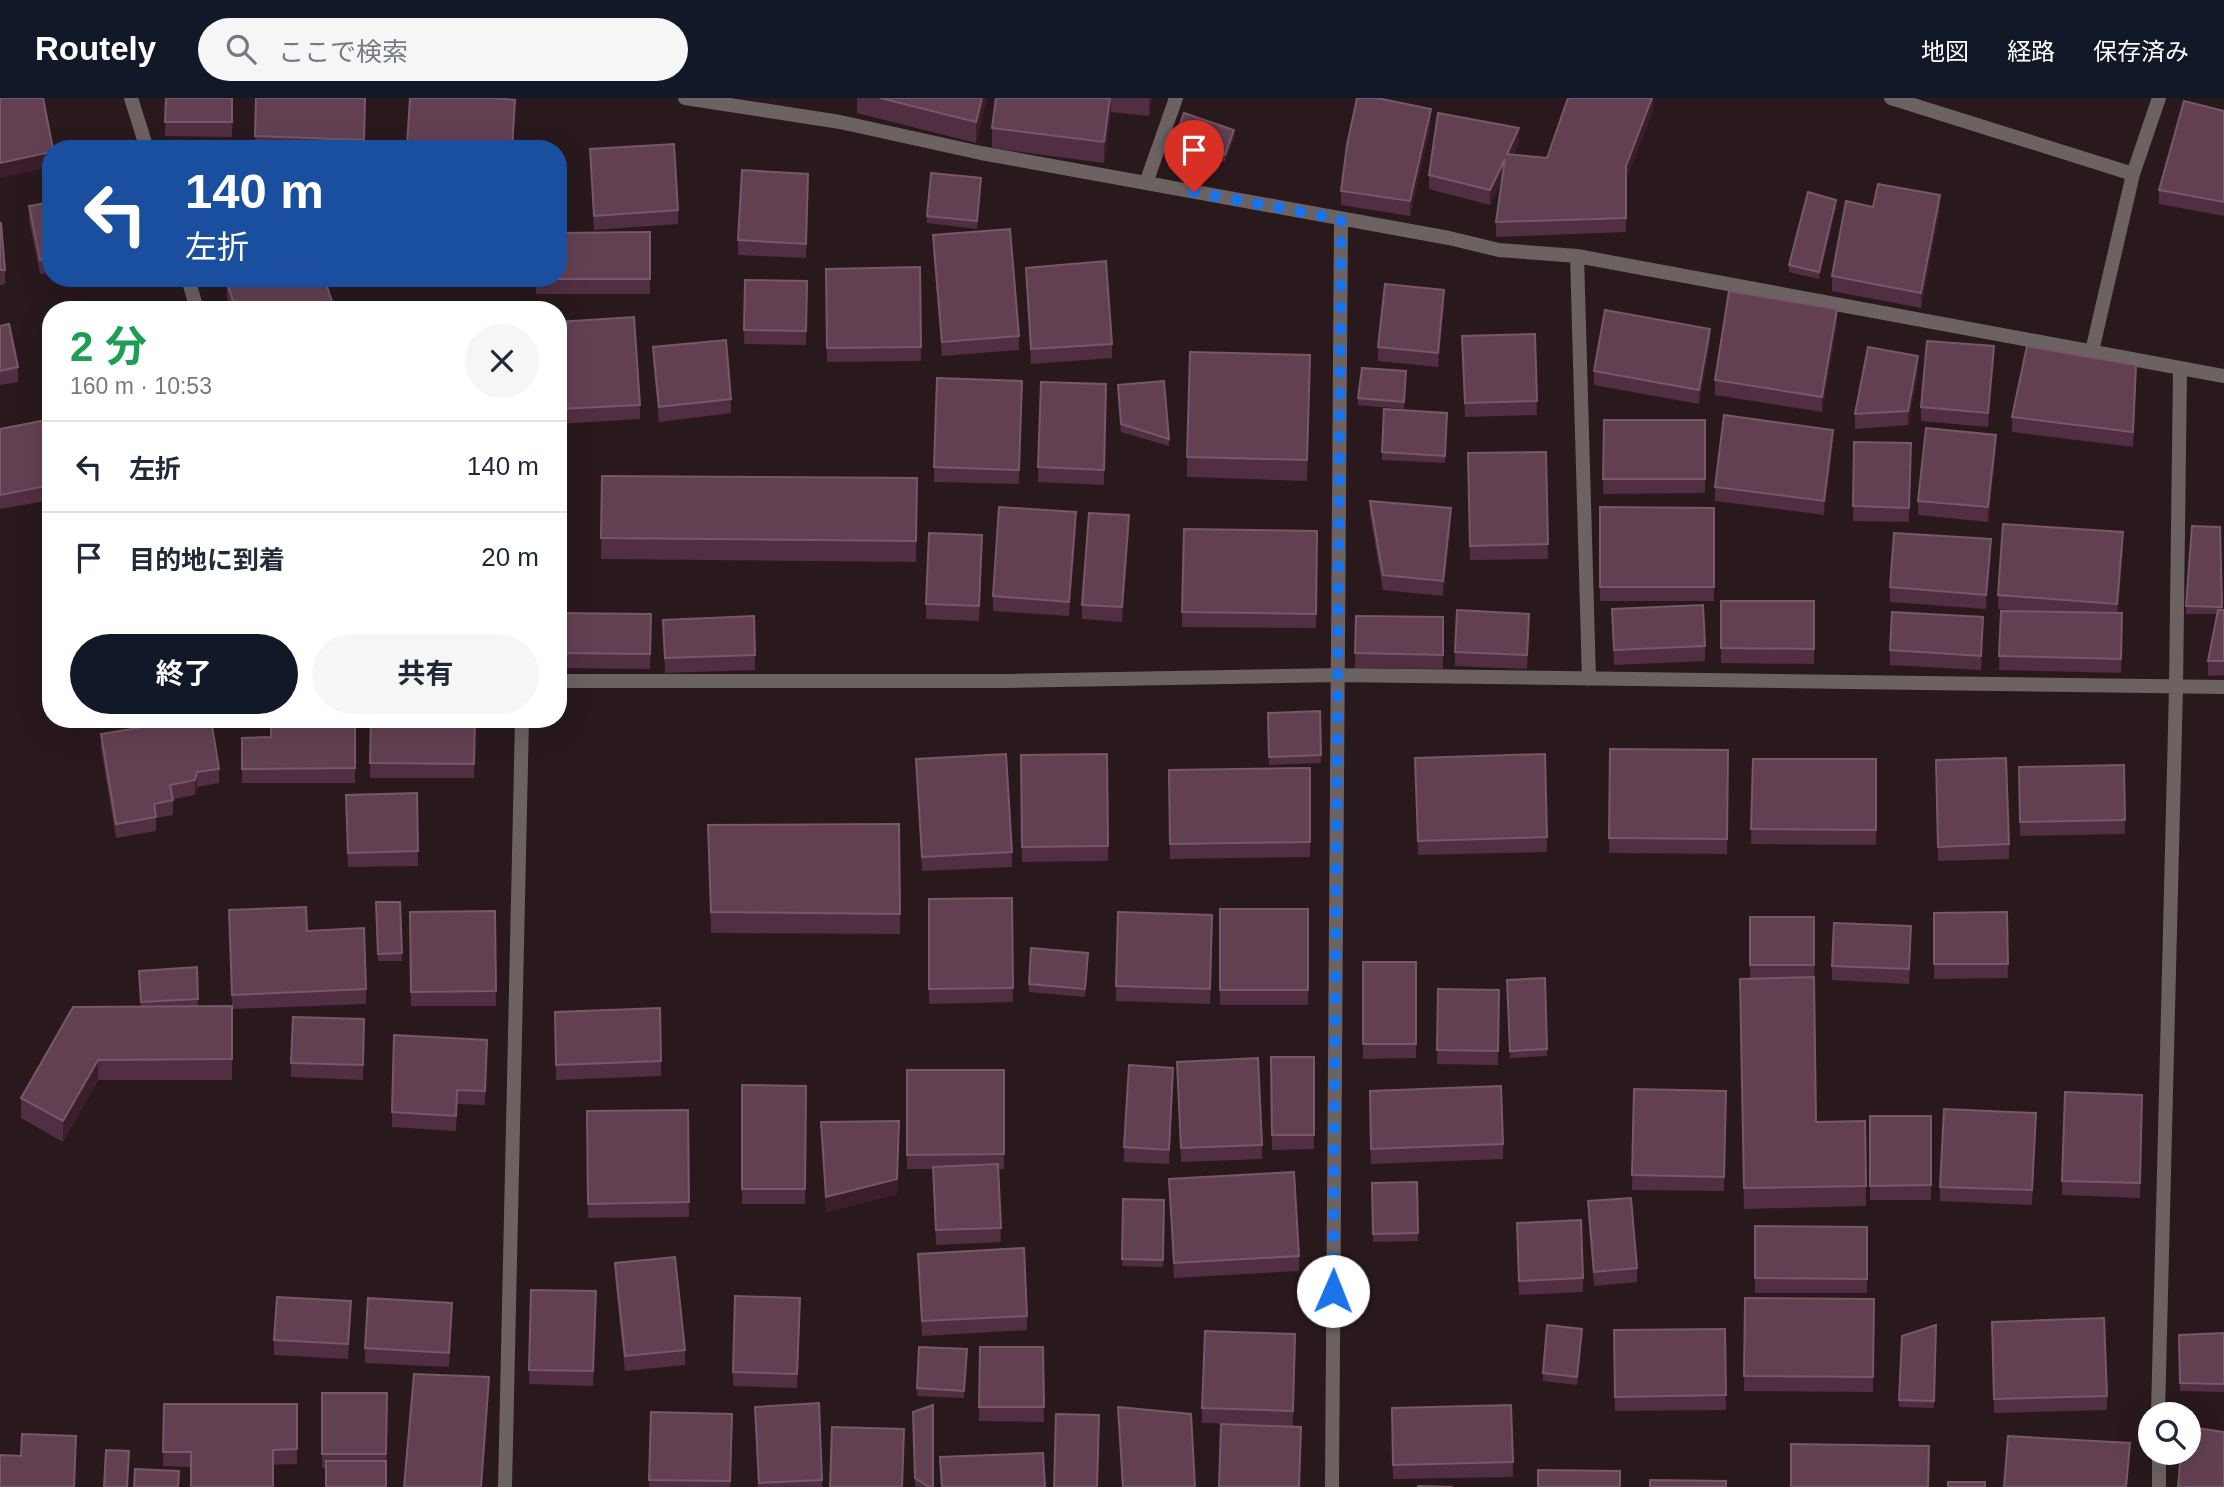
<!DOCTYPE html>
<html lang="ja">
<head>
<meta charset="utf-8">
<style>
  body { margin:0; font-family:Helvetica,"Noto Sans JP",sans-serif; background:#f6f6f7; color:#1f2937; height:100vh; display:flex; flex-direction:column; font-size:26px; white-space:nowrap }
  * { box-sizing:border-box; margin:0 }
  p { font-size:23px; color:#747a83 }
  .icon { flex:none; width:38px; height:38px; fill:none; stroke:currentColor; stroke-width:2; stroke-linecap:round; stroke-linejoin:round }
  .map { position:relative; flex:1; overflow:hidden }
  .panel { position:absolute; left:42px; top:203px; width:525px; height:427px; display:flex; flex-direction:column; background:#fff; border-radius:28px; box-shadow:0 7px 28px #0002 }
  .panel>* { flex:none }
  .hud { position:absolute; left:42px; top:42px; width:525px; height:147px; border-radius:28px; box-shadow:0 7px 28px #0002; background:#1a4fa0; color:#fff; overflow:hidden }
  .buttons { position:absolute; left:2138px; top:1304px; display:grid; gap:14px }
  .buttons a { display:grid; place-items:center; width:63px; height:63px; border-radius:50%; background:#fff; box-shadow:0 7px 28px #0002; font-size:35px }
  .pin { position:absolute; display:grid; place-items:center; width:60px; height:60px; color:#fff; margin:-72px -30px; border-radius:50% 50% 50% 0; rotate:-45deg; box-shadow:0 0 7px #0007 }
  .pin .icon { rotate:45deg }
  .me { position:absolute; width:77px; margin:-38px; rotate:1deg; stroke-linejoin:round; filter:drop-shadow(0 0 5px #0008) }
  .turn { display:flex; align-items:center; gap:24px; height:147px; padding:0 28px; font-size:32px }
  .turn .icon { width:91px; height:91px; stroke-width:2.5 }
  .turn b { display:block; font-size:49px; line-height:60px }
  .round { display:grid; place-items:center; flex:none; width:74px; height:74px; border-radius:37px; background:#f6f6f7 }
  .summary { display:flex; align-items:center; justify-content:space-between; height:119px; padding:0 28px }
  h1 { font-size:42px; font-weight:700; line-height:52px; color:#1e9e55 }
  .primary-button { display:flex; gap:14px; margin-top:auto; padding:14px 28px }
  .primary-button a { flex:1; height:80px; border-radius:42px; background:#111827; color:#fff; font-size:28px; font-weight:700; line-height:80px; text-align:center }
  .primary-button a+a { background:#f6f6f7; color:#1f2937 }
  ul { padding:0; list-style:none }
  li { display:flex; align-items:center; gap:21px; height:91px; padding:0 28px; border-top:2px solid #e0e1e3 }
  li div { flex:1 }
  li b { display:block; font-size:26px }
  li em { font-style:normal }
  header { display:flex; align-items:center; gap:42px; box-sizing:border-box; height:98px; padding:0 35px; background:#111827; color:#fff }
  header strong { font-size:33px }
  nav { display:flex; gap:38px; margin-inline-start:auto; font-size:24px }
  .search { width:490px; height:63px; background:#f6f6f7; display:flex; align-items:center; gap:18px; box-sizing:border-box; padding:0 24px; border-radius:38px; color:#747a83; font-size:26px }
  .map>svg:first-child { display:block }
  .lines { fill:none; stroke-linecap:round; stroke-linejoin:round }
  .lane { stroke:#6b6261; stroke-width:14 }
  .street { stroke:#6b6261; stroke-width:14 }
  .wall { fill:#522e42 }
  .shaded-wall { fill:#3b1e2c }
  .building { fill:#624052; stroke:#765868; stroke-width:2 }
  .route { stroke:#1a73e8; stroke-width:12; stroke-dasharray:0 21.6 }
</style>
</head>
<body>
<header>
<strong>Routely</strong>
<div class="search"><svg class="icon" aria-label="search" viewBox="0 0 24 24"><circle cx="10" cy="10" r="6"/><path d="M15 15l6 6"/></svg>ここで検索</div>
<nav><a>地図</a><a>経路</a><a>保存済み</a></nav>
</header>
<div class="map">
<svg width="2224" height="1389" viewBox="0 0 2224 1389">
  <rect width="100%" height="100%" fill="#29191d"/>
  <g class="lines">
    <path class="lane" d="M250,622V621"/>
    <path class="street" d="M131,0L147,51
      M685,0L840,24L981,55L1449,140L1499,152L1577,158L2224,278
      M1891,0L2133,76
      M1146,85L1176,0
      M1577,158L1589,581
      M188,180L197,212
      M2092,253L2133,76L2159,0
      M558,583H1007L1337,577L2224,589
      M2158,1316L2176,590L2180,271
      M2159,1354V1389
      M505,1389L522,621
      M1332,1389L1341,121"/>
  </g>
  <path class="wall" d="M166,0H233L232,39L165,38Z
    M366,0L364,51H255V38Z
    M410,0L515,16L513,51H407Z
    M857,0H987L976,45L857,15Z
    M996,0H1152L1149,18L1111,14L1104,65L992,50V30Z
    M1653,0V12L1626,82V134L1496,139V124L1502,82L1490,107L1429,91V77L1519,45L1513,56L1547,60Z
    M2224,13V118L2159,106V92Z
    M1431,26L1410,118L1341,107V93Z
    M1175,39L1234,40L1225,64L1175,47Z
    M590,51L678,112V126L594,132Z
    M981,87L977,131L927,125V118Z
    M808,90L806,160L738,157V142Z
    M51,104V174L40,176L29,122V108Z
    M1836,109L1819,181L1789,174V167Z
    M1873,109L1940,112L1921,210L1832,193V178Z
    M0,125L5,172V186L0,187Z
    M650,134V196H536V180Z
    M933,137L1019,238V252L942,258L933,152Z
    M920,169L921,263L827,264L826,171Z
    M1026,170L1112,246V260L1031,266Z
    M745,182L807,183L806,247L744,246Z
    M227,185L335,212H231L227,200Z
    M1444,206L1438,269L1378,263V249Z
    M558,224L640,307V321L558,326Z
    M1837,226L1822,314L1715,297V282Z
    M0,228L18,269V284L0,287Z
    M1535,236L1537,317L1465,319L1462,252Z
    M1710,246L1699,306L1594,287V273Z
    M653,249L731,301V315L659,324L653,264Z
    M1994,263L1988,329L1921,323V309Z
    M1918,273L1908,327L1855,331V316Z
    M1310,277L1307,383L1187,379V359Z
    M1406,281L1404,311L1358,307V300Z
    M2136,281L2133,349L2012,334V319Z
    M1022,283L1019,386L934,384V369Z
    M1106,286L1104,387L1038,384V369Z
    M1118,294L1169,341V348L1121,334Z
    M51,321V402L0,411V331Z
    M1604,322H1705V395L1603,396Z
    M1447,323L1445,365L1382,362V354Z
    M1854,344L1911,360L1909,424L1853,423Z
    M1833,346L1824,417L1715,403V389Z
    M1996,351L1988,424L1918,417V403Z
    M1546,354L1548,461L1470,462L1468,355Z
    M602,378L917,380L916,464L601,461Z
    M1370,403L1451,425L1443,498L1383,492L1370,417Z
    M1600,409L1714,410V503H1600Z
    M1076,429L1069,518L993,513V498Z
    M2220,429L2222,512H2224V577L2208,578V563L2217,516H2186V508Z
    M1184,431L1317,433L1316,530L1182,529Z
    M1129,432L1122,524L1082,521V507Z
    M2123,449L2118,515H2122L2121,575L1999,572L2001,513L2028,514L1998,511V497Z
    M982,451L979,523L926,521V506Z
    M1991,456L1986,511L1890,504V489Z
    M1721,503H1814V566L1721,565Z
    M1612,511L1705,548V563L1614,567Z
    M558,515L651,516L650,571L558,570Z
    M1356,518L1443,519V571L1355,570Z
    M663,522L755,557V572L665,575Z
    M1529,531L1527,571L1455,568V554Z
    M1983,533L1981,572L1890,567V552Z
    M1320,613L1321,665L1269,667L1268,615Z
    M355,621V685H242V640L271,639Z
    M371,621H475L474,680H370Z
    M101,636L219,671V685L197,689L195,697L173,701V717L156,720V733L116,740L101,650Z
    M1610,651L1728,652L1727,756L1609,755Z
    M1107,656L1108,763L1022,764L1021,657Z
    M1415,660L1547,739V754L1418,757Z
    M916,661L1012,754V769L922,773Z
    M1753,661H1876V747L1751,746Z
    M2124,667L2125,736L2020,738L2019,669Z
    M1310,670V759L1170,761L1169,672Z
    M1936,677L2009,746V761L1938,763Z
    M417,695L418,768L348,769L346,697Z
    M899,726L900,836L711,835L708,727Z
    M1012,800L1013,904L929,906V801Z
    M376,804H400L402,863H378Z
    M1220,811H1308V907H1220Z
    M495,813L496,908H411L410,814Z
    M2007,814L2008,880L1934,881V815Z
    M1750,819H1814L1816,1024L1865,1023L1866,1108L1744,1111L1740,881H1750Z
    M229,827L307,833L366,891V906L232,911V982H98L63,1044L21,1020V1000L141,909L139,873L197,869L198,908H232Z
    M1212,832L1210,906L1116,903V888Z
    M1911,843L1909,886L1832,882V868Z
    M1088,862L1085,899L1029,894V886Z
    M1363,864H1416V960L1363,961Z
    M1545,880L1547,958L1510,960L1507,882Z
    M1438,891L1499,892L1498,967L1437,966Z
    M555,914L661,963V978L556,982Z
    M364,921L363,982L291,979V965Z
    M487,942L485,1007L457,1006L456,1033L392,1029V1014Z
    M1271,959H1314V1051L1272,1052Z
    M1177,964L1262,1047V1061L1181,1064Z
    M907,972H1004V1071H998L1001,1144L936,1147L933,1071H907Z
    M1173,984L1169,1066L1124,1064V1049Z
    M742,987L806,988L805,1106H742Z
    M1634,991L1726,993L1724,1093L1632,1092Z
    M2142,997L2140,1100L2062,1097V1083Z
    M1370,1007L1503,1046V1061L1371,1066Z
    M688,1012L689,1119L588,1120L587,1013Z
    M1870,1018H1931V1102H1870Z
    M821,1024L899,1037L897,1096L826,1114Z
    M2036,1029L2032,1107L1940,1103V1089Z
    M1169,1081L1299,1158V1173L1174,1180Z
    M1417,1084L1418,1143L1373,1144L1372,1085Z
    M1123,1101L1164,1102L1163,1169L1122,1168Z
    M1588,1103L1637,1170V1184L1594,1188L1588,1118Z
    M1517,1125L1583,1180V1194L1519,1197Z
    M1755,1128L1867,1129V1195H1755Z
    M918,1156L1027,1218V1232L922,1238Z
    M615,1165L685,1252V1267L625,1273L615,1180Z
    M531,1192L596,1193L593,1288L529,1286Z
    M1745,1200L1874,1201L1873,1294L1744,1293Z
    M800,1215L797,1290L733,1288V1274Z
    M351,1218L348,1261L274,1257V1242Z
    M452,1219L449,1269L365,1265V1250Z
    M1992,1224L2107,1298V1312L1994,1315Z
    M1936,1227L1934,1310L1899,1309V1302Z
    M1725,1231L1726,1312L1615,1313L1614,1232Z
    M2224,1235V1294L2180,1293L2179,1237Z
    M1582,1238L1577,1287L1543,1283V1275Z
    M919,1249L967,1251L964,1300L917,1298Z
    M980,1249H1043L1044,1324L979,1323Z
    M1295,1250L1293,1328L1202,1325V1310Z
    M322,1295H387L386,1389L326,1370H322Z
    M819,1305L822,1389H758L755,1309Z
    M164,1306H297V1366L191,1369L163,1368Z
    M1511,1307L1513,1379L1393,1381L1392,1310Z
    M1118,1309L1195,1389H1122Z
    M651,1314L732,1316L730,1389H649Z
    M913,1314L933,1389H917L915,1388Z"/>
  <path class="shaded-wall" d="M982,0H987L976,45V24Z
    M1110,0H1111V14L1104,65V44Z
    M1149,0H1152L1149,18Z
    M1652,0L1653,12L1626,82V68Z
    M515,2L513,51H512Z
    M1431,11V26L1410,118V103Z
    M1519,30V45L1507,70V56Z
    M1234,32V40L1225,64V57Z
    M51,54V69L0,80V65Z
    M1505,61V76L1490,107V92Z
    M1940,97V112L1921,210V195Z
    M1836,102V109L1819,181V174Z
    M1444,192V206L1438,269V255Z
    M1837,211V226L1822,314V299Z
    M1710,231V246L1699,306V292Z
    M1994,248V263L1988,329V315Z
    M1310,257V277L1307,383V362Z
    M1918,258V273L1908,327V313Z
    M1833,332V346L1824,417V403Z
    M1996,337V351L1988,424V409Z
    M1451,410V425L1443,498V483Z
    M1076,414V429L1069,518V504Z
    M1129,417V432L1122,524V509Z
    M2123,434V449L2117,520V506Z
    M1991,441V456L1986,511V497Z
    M1983,519V533L1981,572V558Z
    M197,674V689L195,697V682Z
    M98,962V982L63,1044V1023Z
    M1173,970V984L1169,1066V1052Z
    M899,1037L897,1096L826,1114V1099Z
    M452,1205V1219L449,1269V1255Z
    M489,1279V1293L482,1389H481Z
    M2130,1345L2127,1389H2126Z"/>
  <path class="building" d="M0,0H43L53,51H51V54L0,65Z
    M166,0H232V24H165Z
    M256,0H365L364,42L255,38Z
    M410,0H494L515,2L512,51H439L407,48Z
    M880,0H982L976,24Z
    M996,0H1110L1104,44L992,30Z
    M1357,0H1377L1431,11L1410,103L1341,93L1347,47Z
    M1568,0H1652L1626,68V120L1496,124L1505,61L1490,92L1429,77L1438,15L1519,30L1507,56L1547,60Z
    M2184,3L2224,13V104L2159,92Z
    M1184,15L1234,32L1225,57L1175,39Z
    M674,46L678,112L594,118L590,51Z
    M742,72L808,76L806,146L738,142Z
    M931,75L981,80L977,123L927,118Z
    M1878,86L1940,97L1921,195L1832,178L1846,103L1873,109Z
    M1808,94L1836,102L1819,174L1789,167Z
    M51,104V160L40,162L29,108Z
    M0,125H1L5,172H0Z
    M1010,131L1019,238L942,244L933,137Z
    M650,134V181H536V180H558V135Z
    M1106,163L1112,246L1031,251L1026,170Z
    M920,169L921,249L827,250L826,171Z
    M241,180H324L335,212H236L227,185Z
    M745,182L807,183L806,233L744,232Z
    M1385,186L1444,192L1438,255L1378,249Z
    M1729,193L1837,211L1822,299L1715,282Z
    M136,207L137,212H108Z
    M1605,212L1710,231L1699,292L1594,273Z
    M634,219L640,307L558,311V224Z
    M9,226L18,269L0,273V228Z
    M1535,236L1537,303L1465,305L1462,238Z
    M726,242L731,301L659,309L653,249Z
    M1927,243L1994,248L1988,315L1921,309Z
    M2027,248L2136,267L2133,334L2012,319Z
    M1868,249L1918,258L1908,313L1855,316Z
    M1190,254L1310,257L1307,362L1187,359Z
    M1362,270L1406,273L1404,304L1358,300Z
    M937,280L1022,283L1019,372L934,369Z
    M1164,283L1169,341L1121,326L1118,287Z
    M1041,284L1106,286L1104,372L1038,369Z
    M1384,311L1447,315L1445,358L1382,354Z
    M1724,317L1833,332L1824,403L1715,389Z
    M51,321V387L0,397V331Z
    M1604,322H1705V381H1603Z
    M1926,330L1996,337L1988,409L1918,403Z
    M1854,344L1911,345L1909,410L1853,408Z
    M1546,354L1548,446L1470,448L1468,355Z
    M602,378L917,380L916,443L601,440Z
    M1370,403L1451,410L1443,483L1383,477Z
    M999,409L1076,414L1069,504L993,498Z
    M1600,409L1714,410V489H1600Z
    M1089,415L1129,417L1122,509L1082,507Z
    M2003,426L2123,434L2117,506L1998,497Z
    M2192,428L2220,429L2222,509L2186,508Z
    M1184,431L1317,433L1316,516L1182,514Z
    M929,435L982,437L979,508L926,506Z
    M1894,435L1991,441L1986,497L1890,489Z
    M1721,503H1814V551L1721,550Z
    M1703,507L1705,548L1614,552L1612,511Z
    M1457,512L1529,516L1527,557L1455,554Z
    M2218,512H2224V563H2208Z
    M2001,513L2122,515L2121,561L1999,558Z
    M1892,514L1983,519L1981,558L1890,552Z
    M558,515L651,516L650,556L558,555Z
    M754,518L755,557L665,560L663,522Z
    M1356,518L1443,519V557L1355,555Z
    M1320,613L1321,657L1269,659L1268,615Z
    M192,621H211L219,671L197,674L195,682L170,687L173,702L154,706L156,719L116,726L101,636Z
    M271,621H355V670L242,671V640L271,639Z
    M371,621H475L474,666L370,665Z
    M1610,651L1728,652L1727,741L1609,740Z
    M1006,656L1012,754L922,759L916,661Z
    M1107,656L1108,748L1022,749L1021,657Z
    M1545,656L1547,739L1418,743L1415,660Z
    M2006,660L2009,746L1938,749L1936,662Z
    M1753,661H1876V732L1751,731Z
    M2124,667L2125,722L2020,724L2019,669Z
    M1310,670V744L1170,746L1169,672Z
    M417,695L418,753L348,755L346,697Z
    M899,726L900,816L711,814L708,727Z
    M1012,800L1013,890L929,891V801Z
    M376,804H400L402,855L378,856Z
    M306,809L307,833L364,830L366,891L232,897L229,812Z
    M1220,811H1308V892H1220Z
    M495,813L496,893L411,894L410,814Z
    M1118,814L1212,817L1210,891L1116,888Z
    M2007,814L2008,866H1934V815Z
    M1750,819H1814V867H1750Z
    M1834,825L1911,828L1909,871L1832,868Z
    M1031,850L1088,855L1085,891L1029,886Z
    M1363,864H1416V946H1363Z
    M197,869L198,901L141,904L139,873Z
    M1814,879L1816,1024L1865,1023L1866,1088L1744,1090L1740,881Z
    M1545,880L1547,951L1510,953L1507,882Z
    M1438,891L1499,892L1498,953L1437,952Z
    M232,908V961L98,962L63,1023L21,1000L73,909Z
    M660,910L661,963L556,967L555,914Z
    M293,919L364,921L363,967L291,965Z
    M394,937L487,942L485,993L457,992L456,1018L392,1014Z
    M1271,959H1314V1037H1272Z
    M1258,960L1262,1047L1181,1050L1177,964Z
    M1129,967L1173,970L1169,1052L1124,1049Z
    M907,972H1004V1056L907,1057Z
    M742,987L806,988L805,1091H742Z
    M1501,988L1503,1046L1371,1051L1370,993Z
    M1634,991L1726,993L1724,1079L1632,1077Z
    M2065,994L2142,997L2140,1085L2062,1083Z
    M1944,1011L2036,1015L2032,1092L1940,1089Z
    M688,1012L689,1104L588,1106L587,1013Z
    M1870,1018H1931V1087L1870,1088Z
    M899,1023L897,1081L826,1099L821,1024Z
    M998,1066L1001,1130L936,1132L933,1069Z
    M1294,1074L1299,1158L1174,1165L1169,1081Z
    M1417,1084L1418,1135L1373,1136L1372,1085Z
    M1631,1100L1637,1170L1594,1174L1588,1103Z
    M1123,1101L1164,1102L1163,1162L1122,1161Z
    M1581,1122L1583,1180L1519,1183L1517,1125Z
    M1755,1128L1867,1129V1181L1755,1180Z
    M1024,1150L1027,1218L922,1223L918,1156Z
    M675,1159L685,1252L625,1258L615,1165Z
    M531,1192L596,1193L593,1273L529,1272Z
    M735,1198L800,1200L797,1276L733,1274Z
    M277,1199L351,1203L348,1246L274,1242Z
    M368,1200L452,1205L449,1255L365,1250Z
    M1745,1200L1874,1201L1873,1279L1744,1278Z
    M2104,1220L2107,1298L1994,1301L1992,1224Z
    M1547,1227L1582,1231L1577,1279L1543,1275Z
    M1936,1227L1934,1303L1899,1302L1902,1238Z
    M1725,1231L1726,1297L1615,1299L1614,1232Z
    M1205,1233L1295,1236L1293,1313L1202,1310Z
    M2224,1235V1286L2180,1285L2179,1237Z
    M919,1249L967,1251L964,1293L917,1290Z
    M980,1249H1043L1044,1309H979Z
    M414,1276L489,1279L481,1389H404Z
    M322,1295H387L386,1356H322Z
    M819,1305L822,1382L759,1385L755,1309Z
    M164,1306H297V1351L273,1352V1389H191V1354H163Z
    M933,1307V1389H929L915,1380L913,1314Z
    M1511,1307L1513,1364L1393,1367L1392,1310Z
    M1118,1309L1191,1316L1195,1389H1123Z
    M651,1314L732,1316L730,1383L649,1382Z
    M1056,1316L1099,1317L1097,1389H1054Z
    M1221,1326L1301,1329L1299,1389H1219Z
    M832,1329L904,1331L902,1389H830Z
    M2189,1329L2224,1334V1389H2178L2181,1354H2189Z
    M22,1336L76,1338L74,1389H0V1357L21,1358Z
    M2008,1338L2130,1345L2126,1389H2004Z
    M1791,1346L1929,1348L1928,1389H1791Z
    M106,1352L129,1353L127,1389H104Z
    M1043,1355L1045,1389H942L940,1359Z
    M326,1363H386V1389H326Z
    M135,1371L179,1373L178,1389H134Z
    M1538,1372L1620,1373V1389H1538Z
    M1650,1382L1726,1383V1389H1650Z
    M1948,1384H1985V1389H1948Z
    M1418,1388L1453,1389H1418Z"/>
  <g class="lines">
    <path class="route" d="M1194,94L1341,121L1333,1193"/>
  </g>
</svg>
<div class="buttons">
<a><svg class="icon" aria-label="search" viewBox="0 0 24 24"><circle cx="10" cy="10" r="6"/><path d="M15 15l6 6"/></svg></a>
</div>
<div class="pin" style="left:1194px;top:94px;background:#d93025"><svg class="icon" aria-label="arrive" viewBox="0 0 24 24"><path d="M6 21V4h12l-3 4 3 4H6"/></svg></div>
<svg class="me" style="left:1333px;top:1193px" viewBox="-20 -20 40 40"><circle r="19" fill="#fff"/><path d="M0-13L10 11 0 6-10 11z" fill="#1a73e8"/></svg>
<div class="hud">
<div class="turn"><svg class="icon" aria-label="left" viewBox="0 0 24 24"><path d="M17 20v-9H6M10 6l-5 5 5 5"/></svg><div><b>140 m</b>左折</div></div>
</div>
<section class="panel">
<div class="summary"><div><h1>2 分</h1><p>160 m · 10:53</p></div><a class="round"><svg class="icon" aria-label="close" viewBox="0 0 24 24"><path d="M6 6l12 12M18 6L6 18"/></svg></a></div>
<ul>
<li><svg class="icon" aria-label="left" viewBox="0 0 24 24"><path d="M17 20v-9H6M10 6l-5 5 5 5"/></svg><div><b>左折</b></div><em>140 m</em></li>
<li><svg class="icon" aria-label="arrive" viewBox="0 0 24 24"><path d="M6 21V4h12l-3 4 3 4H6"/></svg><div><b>目的地に到着</b></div><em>20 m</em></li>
</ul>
<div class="primary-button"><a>終了</a><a>共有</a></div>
</section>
</div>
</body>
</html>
